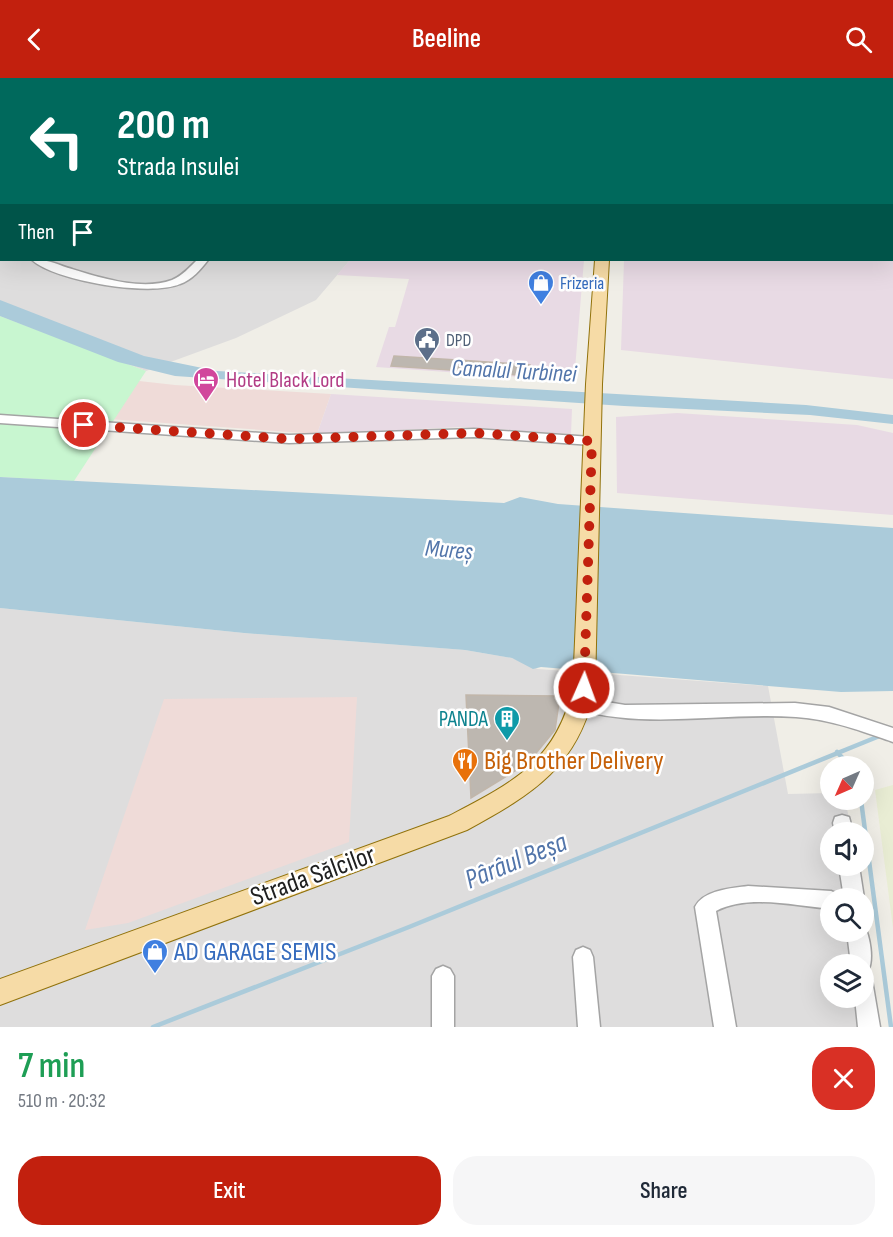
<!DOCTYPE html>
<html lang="en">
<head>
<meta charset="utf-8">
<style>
  body { margin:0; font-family:"Sofia Sans Condensed",sans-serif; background:#f6f6f7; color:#1f2937; height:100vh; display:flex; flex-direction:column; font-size:22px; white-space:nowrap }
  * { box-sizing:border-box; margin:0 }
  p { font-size:20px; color:#747a83 }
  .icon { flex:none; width:33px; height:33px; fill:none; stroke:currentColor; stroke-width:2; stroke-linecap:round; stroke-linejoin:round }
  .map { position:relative; height:949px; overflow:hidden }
  .details { display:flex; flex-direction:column; background:#fff; flex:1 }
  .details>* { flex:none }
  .banner { position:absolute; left:0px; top:0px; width:894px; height:183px; box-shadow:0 6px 24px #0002; background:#00695c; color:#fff; overflow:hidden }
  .needle { width:39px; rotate:225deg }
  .fabs { position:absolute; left:820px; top:678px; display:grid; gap:12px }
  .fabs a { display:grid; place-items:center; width:54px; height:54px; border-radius:50%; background:#fff; box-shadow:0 6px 24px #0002; font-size:30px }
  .pin { position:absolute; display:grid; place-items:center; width:51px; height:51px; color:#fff; margin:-26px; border:3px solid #fff; border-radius:50%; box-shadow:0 2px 6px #0007 }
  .me { position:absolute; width:66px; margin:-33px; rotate:2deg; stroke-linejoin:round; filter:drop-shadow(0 0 4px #0008) }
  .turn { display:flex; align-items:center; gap:21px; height:126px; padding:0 18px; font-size:27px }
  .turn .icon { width:78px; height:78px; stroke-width:2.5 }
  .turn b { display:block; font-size:42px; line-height:51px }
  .then { display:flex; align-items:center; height:57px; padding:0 18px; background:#0003; gap:12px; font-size:22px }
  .round { display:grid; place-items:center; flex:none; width:63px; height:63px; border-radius:24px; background:#f6f6f7 }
  .headline { display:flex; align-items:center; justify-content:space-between; height:102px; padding:0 18px }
  h1 { font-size:36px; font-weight:600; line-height:45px; color:#1e9e55 }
  .primary-button { display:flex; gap:12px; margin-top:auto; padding:12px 18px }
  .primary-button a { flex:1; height:69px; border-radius:24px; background:#c2200e; color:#fff; font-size:24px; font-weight:600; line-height:69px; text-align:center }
  .primary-button a+a { background:#f6f6f7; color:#1f2937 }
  header { display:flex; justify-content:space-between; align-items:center; height:78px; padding:0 18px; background:#c2200e; color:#fff; font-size:27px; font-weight:600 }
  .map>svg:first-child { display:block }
  .residential { fill:#dedddd }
  .commercial { fill:#efdbd8 }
  .industrial { fill:#e8dae4 }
  .farmland { fill:#e9edd4 }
  .park { fill:#c8f6d0 }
  .water { fill:#abcbda }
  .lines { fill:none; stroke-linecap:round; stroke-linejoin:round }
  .stream { stroke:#abcbda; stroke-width:4.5 }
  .building { fill:#bdb7b0; stroke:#c1b6aa; stroke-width:1.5 }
  .minor-casing { stroke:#a4a4a4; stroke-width:3 }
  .major-casing { stroke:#91720b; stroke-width:2 }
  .minor { fill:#fff; fill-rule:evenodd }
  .major { fill:#f6dba6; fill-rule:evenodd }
  .route { stroke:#c2200e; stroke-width:10; stroke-dasharray:0 18 }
  .labels { text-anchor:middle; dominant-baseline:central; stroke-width:5; stroke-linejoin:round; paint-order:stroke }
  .far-shop-label { font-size:18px; fill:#366cbe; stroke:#fff; text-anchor:start }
  .far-service-label { font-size:18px; fill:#4e5e75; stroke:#fff; text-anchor:start }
  .hotel-label { font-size:22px; fill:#b23c85; stroke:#fff; text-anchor:start }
  .culture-label { font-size:22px; fill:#0d838f; stroke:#fff; text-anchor:end }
  .water-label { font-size:24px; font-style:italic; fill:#5275aa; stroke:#fff }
  .near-food-label { font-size:27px; fill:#c56008; stroke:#fff; text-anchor:start }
  .near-street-label { font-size:27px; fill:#202020; stroke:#fff }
  .near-shop-label { font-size:27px; fill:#366cbe; stroke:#fff; text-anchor:start }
  .near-water-label { font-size:28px; font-style:italic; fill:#5275aa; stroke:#fff }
</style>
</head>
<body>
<header><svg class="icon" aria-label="back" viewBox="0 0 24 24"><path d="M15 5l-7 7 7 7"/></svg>Beeline<svg class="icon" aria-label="search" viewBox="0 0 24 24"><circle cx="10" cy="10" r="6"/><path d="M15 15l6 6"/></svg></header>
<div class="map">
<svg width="893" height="949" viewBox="0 0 893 949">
  <rect width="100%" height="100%" fill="#f0eee7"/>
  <path class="residential" d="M0,0L301,1L2,2V182H350L316,222L236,260L146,293L0,238Z
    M0,530L244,555L465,572L512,580L538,591L768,608L788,716L831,715V722H845L852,754H831V788H842L845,820H831V854H849L853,886H831V920H857L860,949H0Z"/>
  <path class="commercial" d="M130,302L175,307L331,316L317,356L108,341Z
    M357,619L349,764L128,845L85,852L164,621Z"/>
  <path class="industrial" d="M313,0H600L315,2Z
    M628,0H889L890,1H628Z
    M893,125V301L621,272L624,182H892Z
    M350,182H584L574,303L376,289L389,249H395L409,201L337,197Z
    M331,316L572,331L571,356L461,349L317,356Z
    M677,335L857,347L893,355V437L617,415L616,339Z"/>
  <path class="farmland" d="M893,707V850L875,712Z"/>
  <path class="park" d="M0,238L146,293L74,403L0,399Z"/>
  <path class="water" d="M0,222L144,278L217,293L806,327L893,337V346L810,337L624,328L175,298L118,284L0,238Z
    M0,399L504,425L520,419L558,426L893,450V613L841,614L541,589L533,591L512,580L465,572L244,555L0,530Z"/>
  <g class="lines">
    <path class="stream" d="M837,674L850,688
      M861,722L891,949
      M153,949L409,849L882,657"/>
  </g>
  <path class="building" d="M394,278L473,283L530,287L529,298L466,293L391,288Z
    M466,617L560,618L555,652L537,674L523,688L471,720Z"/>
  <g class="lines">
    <defs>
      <path id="minor" d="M90,0H98L89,2Z
        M187,0H200L185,2Z
        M301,0H310L311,2H302Z
        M0,38H2V44H0Z
        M0,81H2V87H0Z
        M0,129H2L0,136Z
        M0,161H2V167H0Z
        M32,182C46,180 58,187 72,191C101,200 142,213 172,202C182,198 190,189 197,182H208C201,191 192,202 180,206C151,219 55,203 32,182Z
        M0,337L289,357L474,351L592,359L599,363L592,367L474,359L289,365L0,345Z
        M582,620L625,627L795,625L829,629L893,650V664C861,653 830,641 796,639C723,634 646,652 576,631L573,626L576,621Z
        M842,737L849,739L853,754H835L833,745L835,739Z
        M839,788H859L864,820H844Z
        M748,808L831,813L838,816L840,820H831V831C796,828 748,816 716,833L736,949H714L695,829C703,812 732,810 748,808Z
        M864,847C870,859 874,881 868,893L864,894V886H851L847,854H864Z
        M583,869L590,872L593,879L600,949H578L573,879L576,872Z
        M443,888L450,891L454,898V949H432V898L436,891Z
        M864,899L872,902L880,949H858L855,920H864Z"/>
      <path id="major" d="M608,0H618V2H608Z
        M595,182H609L602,306L595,610C579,688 533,716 467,752L0,927V901L449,738C512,705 556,684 573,610L586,306Z"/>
    </defs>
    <use href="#minor" class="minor-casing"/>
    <use href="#major" class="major-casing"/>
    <use href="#minor" class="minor"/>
    <use href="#major" class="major"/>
  </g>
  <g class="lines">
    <path class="route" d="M84,347L289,361L474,355L592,363L584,610"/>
  </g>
  <defs>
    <symbol id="shop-pin" viewBox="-11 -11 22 30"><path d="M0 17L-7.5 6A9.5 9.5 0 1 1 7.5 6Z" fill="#3f7fe0" stroke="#fff"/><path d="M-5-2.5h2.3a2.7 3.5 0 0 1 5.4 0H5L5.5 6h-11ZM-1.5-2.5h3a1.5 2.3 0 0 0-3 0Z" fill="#fff"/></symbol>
    <symbol id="civic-pin" viewBox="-11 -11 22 30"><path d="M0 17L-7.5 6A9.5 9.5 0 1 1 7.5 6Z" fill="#5c6f8a" stroke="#fff"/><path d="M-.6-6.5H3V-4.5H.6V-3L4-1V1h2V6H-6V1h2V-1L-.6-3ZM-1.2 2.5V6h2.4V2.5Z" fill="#fff"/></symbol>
    <symbol id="hotel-pin" viewBox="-11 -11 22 30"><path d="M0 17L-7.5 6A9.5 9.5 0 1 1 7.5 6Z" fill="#d1479c" stroke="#fff"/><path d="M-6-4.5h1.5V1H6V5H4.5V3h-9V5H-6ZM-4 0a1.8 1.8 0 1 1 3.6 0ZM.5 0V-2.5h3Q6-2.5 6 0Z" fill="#fff"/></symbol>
    <symbol id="building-pin" viewBox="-11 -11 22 30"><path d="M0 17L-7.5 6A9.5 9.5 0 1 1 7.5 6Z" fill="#0f9aa8" stroke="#fff"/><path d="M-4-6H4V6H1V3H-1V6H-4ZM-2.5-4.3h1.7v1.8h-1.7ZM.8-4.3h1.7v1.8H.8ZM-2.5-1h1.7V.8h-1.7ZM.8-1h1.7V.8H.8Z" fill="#fff"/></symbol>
    <symbol id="restaurant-pin" viewBox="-11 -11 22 30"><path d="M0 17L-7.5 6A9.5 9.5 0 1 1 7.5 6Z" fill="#e8710a" stroke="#fff"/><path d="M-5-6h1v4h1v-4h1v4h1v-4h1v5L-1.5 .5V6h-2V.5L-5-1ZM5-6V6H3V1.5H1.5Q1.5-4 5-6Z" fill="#fff"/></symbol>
  </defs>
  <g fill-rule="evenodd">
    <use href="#shop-pin" x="526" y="190" width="30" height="40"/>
    <use href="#civic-pin" x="412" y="247" width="30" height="40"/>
    <use href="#hotel-pin" x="191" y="287" width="30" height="40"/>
    <use href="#building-pin" x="492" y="626" width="30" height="40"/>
    <use href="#restaurant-pin" x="450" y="668" width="30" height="40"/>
    <use href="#shop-pin" x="140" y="859" width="30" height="40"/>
  </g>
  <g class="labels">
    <g class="far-shop-label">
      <text x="560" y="205">Frizeria</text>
    </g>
    <g class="far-service-label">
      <text x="446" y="262">DPD</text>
    </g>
    <g class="hotel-label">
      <text x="226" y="302">Hotel Black Lord</text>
    </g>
    <g class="culture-label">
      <text x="488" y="641">PANDA</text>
    </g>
    <g class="water-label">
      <text transform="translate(514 293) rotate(3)">Canalul Turbinei</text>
      <text transform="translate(449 472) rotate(5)">Mureș</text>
    </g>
    <g class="near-food-label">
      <text x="484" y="683">Big Brother Delivery</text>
    </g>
    <g class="near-street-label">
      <text transform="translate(313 798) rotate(-20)">Strada Sălcilor</text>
    </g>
    <g class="near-shop-label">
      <text x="174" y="874">AD GARAGE SEMIS</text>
    </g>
    <g class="near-water-label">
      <text transform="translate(516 783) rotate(-22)">Pârâul Beșa</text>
    </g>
  </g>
</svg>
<div class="fabs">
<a><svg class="needle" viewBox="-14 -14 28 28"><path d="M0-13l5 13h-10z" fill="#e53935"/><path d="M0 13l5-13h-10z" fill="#747a83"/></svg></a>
<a><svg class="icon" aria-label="sound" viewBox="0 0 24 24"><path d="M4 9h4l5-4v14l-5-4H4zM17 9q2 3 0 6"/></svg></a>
<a><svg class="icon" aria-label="search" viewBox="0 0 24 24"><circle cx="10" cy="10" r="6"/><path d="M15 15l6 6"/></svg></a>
<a><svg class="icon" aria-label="layers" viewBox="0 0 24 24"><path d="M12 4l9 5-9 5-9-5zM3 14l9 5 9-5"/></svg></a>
</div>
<div class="pin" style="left:84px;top:347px;background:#d93025"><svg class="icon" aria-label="arrive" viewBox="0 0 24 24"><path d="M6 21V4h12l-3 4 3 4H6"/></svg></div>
<svg class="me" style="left:584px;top:610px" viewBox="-20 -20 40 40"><circle r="17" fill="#c2200e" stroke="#fff" stroke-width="3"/><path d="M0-11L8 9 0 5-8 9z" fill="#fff"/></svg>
<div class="banner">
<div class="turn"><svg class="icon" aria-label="left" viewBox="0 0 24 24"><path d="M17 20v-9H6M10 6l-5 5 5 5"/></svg><div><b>200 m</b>Strada Insulei</div></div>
<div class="then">Then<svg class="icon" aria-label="arrive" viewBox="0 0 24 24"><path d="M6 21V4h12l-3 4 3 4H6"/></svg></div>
</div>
</div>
<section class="details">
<div class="headline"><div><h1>7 min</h1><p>510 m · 20:32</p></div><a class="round" style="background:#d93025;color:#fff"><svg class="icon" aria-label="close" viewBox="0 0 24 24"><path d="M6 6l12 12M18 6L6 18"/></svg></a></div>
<div class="primary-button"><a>Exit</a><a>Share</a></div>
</section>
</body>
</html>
